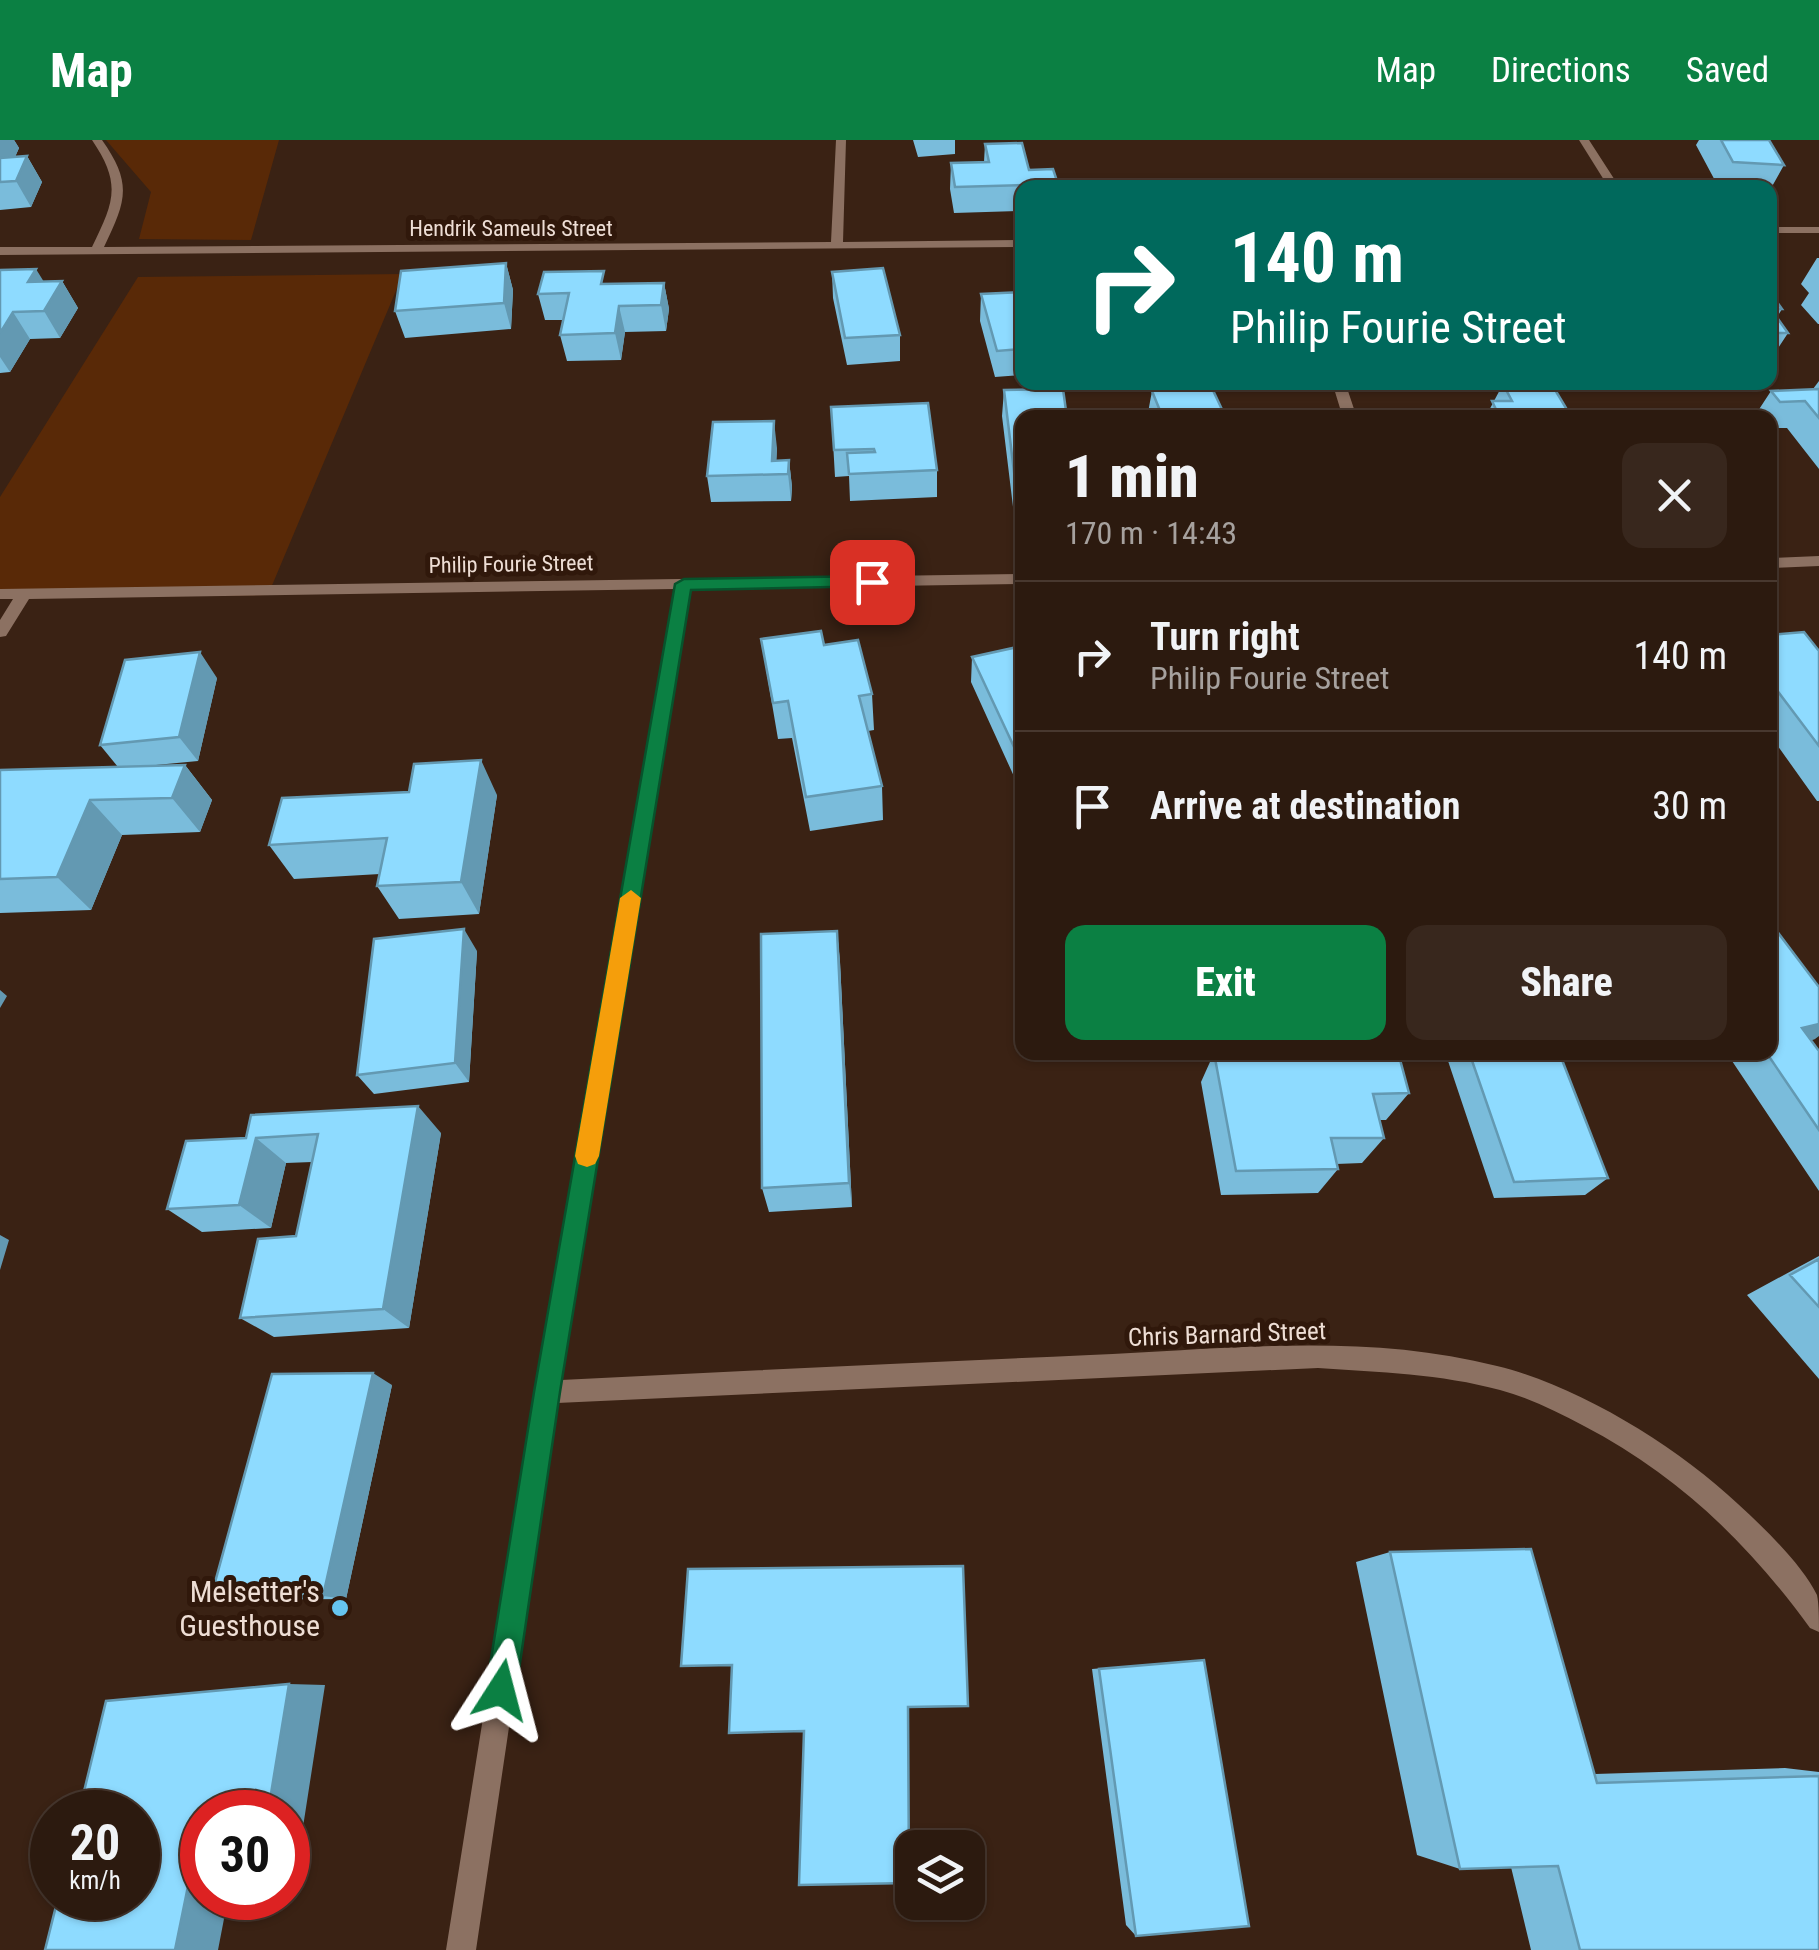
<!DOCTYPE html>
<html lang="en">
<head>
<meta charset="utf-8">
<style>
  body { margin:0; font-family:"Roboto Condensed",sans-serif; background:#38271d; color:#f1f3f6; height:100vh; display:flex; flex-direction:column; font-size:38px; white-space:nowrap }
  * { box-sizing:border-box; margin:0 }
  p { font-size:32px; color:#a6a19e }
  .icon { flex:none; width:55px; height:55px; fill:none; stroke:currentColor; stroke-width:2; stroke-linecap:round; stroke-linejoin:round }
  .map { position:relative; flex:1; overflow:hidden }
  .panel { position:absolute; left:1015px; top:270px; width:762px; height:650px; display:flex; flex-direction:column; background:#2c1a0f; border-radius:20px; box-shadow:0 2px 8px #0004,0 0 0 2px #48382f }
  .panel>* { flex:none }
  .top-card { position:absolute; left:1015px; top:40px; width:762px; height:210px; border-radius:20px; box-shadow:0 2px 8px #0004,0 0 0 2px #48382f; background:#00695c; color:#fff; overflow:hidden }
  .buttons { position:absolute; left:895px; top:1690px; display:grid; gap:20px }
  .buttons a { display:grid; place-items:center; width:90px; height:90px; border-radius:20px; background:#2c1a0f; box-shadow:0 2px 8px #0004,0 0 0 2px #48382f; font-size:50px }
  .speed { position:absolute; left:30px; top:1650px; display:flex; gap:20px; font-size:50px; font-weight:700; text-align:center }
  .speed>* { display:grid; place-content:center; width:130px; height:130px; border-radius:50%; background:#2c1a0f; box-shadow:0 2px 8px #0004,0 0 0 2px #48382f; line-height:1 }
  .speed small { font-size:25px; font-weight:400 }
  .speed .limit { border:15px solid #d22; background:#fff; color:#111 }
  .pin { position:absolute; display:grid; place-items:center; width:85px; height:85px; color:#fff; margin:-42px; border-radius:20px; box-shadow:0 5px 15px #0006 }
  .me { position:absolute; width:110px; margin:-55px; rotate:9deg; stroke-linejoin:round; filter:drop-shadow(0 0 8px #0008) }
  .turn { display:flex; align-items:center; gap:35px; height:210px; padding:0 50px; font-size:45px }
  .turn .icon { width:130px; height:130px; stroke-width:2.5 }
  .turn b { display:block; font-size:70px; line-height:85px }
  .round { display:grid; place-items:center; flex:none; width:105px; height:105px; border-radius:20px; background:#38271d }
  .head { display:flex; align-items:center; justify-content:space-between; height:170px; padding:0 50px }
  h1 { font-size:60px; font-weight:800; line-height:75px }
  .button { display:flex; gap:20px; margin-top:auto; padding:20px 50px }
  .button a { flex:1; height:115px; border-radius:20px; background:#0b8043; color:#fff; font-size:40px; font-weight:800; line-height:115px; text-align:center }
  .button a+a { background:#38271d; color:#f1f3f6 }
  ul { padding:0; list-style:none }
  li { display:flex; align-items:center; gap:30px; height:150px; padding:0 50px; border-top:2px solid #48382f }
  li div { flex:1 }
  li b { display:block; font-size:38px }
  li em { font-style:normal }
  header { display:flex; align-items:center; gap:60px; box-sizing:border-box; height:140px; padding:0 50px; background:#0b8043; color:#fff }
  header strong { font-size:48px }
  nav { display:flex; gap:55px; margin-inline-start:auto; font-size:35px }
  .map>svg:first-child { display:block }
  .green { fill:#592907 }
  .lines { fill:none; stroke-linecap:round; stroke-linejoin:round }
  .minor { fill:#8c7162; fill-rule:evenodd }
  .wall { fill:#7abcdb }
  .shaded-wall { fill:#6399b2 }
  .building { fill:#8edbff; stroke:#6399b2; stroke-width:2.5 }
  .route { fill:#0b8043; stroke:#07532c; stroke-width:2.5 }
  .slow { fill:#f59e0b }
  .poi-dot { fill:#66c4ef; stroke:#30180b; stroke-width:4 }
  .labels { text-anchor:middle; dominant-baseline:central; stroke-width:10; stroke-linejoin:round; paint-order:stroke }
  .far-street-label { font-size:22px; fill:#eeded5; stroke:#30180b }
  .street-label { font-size:25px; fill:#eeded5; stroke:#30180b }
  .near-poi-label { font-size:30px; fill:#eeded5; stroke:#30180b; text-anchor:end }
</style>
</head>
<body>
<header>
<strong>Map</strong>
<nav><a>Map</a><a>Directions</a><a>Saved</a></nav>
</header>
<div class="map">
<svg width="1819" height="1810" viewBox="0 0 1819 1810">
  <rect width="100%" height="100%" fill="#3a2214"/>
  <path class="green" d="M106,0H279L251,100L139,99L151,52Z
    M403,134L268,455L0,458V357L138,137Z"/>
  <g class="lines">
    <path class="minor" d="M92,0H102C133,44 126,61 104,107L831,102L836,0H846L843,102L1022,100V107L0,115V107H92C114,62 122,44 92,0Z
      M1579,0H1589L1620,48H1609Z
      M1770,87H1819V93H1770Z
      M1332,242H1345L1357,278H1343Z
      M1819,416V426L1770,428V418Z
      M1022,434V444L691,449L561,1240C737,1231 914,1223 1090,1215C1225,1209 1365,1192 1497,1226C1579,1246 1676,1306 1738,1364C1763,1387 1802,1424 1817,1455C1819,1464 1819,1481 1819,1492L1810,1488C1748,1403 1678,1335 1584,1286C1557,1272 1530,1258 1500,1250C1441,1234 1379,1232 1318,1228L557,1263L476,1810H446L535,1252L675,449L29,459L6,496L0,497V480L13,459H0V449Z"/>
  </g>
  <path class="wall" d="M0,0H14L19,8L15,17L27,16L42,42L31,67L0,70Z
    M913,0H955V14L918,17Z
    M1699,0H1769L1784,25L1770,50V48H1719L1696,5Z
    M985,4L1058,44L1057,48H1022V71L954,73L950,49L951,23L984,22Z
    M1817,118H1819V184H1818L1801,165L1809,153L1801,144Z
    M506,123L513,150L511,189L405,198L395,171Z
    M0,130L44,142L62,141L78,168L60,198L30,199L10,232L0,233Z
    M832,132L900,195V221L847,225L833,158Z
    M664,143L669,169L666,191L625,192L621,220L567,221L560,195L563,180H545L538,154L606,144Z
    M1022,152V235L995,237L980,181L981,154Z
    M1770,152L1782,169L1777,177L1788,193L1771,219Z
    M1819,241V329L1787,288H1770V278L1754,277L1771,251L1813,249Z
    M1503,244L1572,278H1485Z
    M1004,250L1022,278V375H1014L1002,276Z
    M1152,251L1226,278H1147Z
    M831,267L937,330V357L850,361L849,336L835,337Z
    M777,308L776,321L789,320L792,347L791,361L711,362L707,336Z
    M1770,495L1819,511V661H1817L1770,595Z
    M761,499L872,554L874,590L868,591L882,646L883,680L810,691L792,598L778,599Z
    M1022,506V654L971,542L972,517Z
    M217,538L198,621L156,625H185L212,660L200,692L122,695L91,770L0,773V630L118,627L100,605Z
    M497,655L479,774L399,779L377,746L380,734L294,739L269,705Z
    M1770,782L1815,899L1811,900L1819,911V1051L1726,912H1770Z
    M837,791L840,822L852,1067L769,1072L762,1048Z
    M477,811L469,942L374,954L357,935Z
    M1445,912H1559L1608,1038L1585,1055L1494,1058Z
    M1214,913L1409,953L1386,980H1380L1384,998L1362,1023L1336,1024L1338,1029L1318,1053L1221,1055L1201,942Z
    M251,975L441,993L409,1188L274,1197L240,1178L296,1096L312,1022L286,1023L271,1088L202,1092L167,1069L246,998Z
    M1819,1116V1239L1747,1155Z
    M392,1245L346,1459L238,1460L211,1457Z
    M1390,1412L1595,1634L1785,1628L1819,1632V1810H1531L1511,1727L1460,1729L1417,1715L1356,1422Z
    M1204,1520L1136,1796L1126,1785L1092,1529Z"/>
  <path class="shaded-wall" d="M0,0H14L19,8L4,42L0,40Z
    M27,16L42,42L31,67L16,41Z
    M506,123L513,150L511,189L504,163Z
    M36,129L52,155L28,142Z
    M62,141L78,168L60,198L44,171Z
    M664,143L669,169L666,191L661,165Z
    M619,166L625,192L621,220L615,193Z
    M13,172L30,199L10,232L0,217V193Z
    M774,281L777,308L776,335L772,321Z
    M789,320L792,347L791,361L788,334Z
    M200,512L217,538L198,621L179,597Z
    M481,620L497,655L479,774L461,742Z
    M185,625L212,660L200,692L172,658Z
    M90,660L122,695L91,770L57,737Z
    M464,789L477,811L469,942L455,923Z
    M837,791L840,822L852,1067L849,1043Z
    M0,850L7,856L0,868Z
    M1819,884V896L1815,899L1775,908L1802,888Z
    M418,966L441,993L409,1188L383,1169Z
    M256,998L286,1023L271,1088L239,1065Z
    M0,1095L9,1100L0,1130Z
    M373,1233L392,1245L346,1459L323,1456Z
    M289,1544L325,1545L303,1687L288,1690V1672H268Z
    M202,1701V1758H228L218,1810H175L197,1702Z"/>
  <path class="building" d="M1721,0H1769L1784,25L1733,22Z
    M1022,3L1029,30L1053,29L1058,44L955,47L951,23L989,22L985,4Z
    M27,16L16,41L0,42V18Z
    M506,123L504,163L395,171L401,131Z
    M883,128L900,195L845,198L832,132Z
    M36,129L28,142L62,141L44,171L13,172L0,193V130Z
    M604,131L601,144L664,143L661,165L619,166L615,193L560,195L569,153L538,154L544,132Z
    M1022,152V209L997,211L981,154Z
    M1770,152L1782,169H1771L1788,193H1770Z
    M1551,243L1572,278H1500L1492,261H1512L1503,244Z
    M1211,246L1226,278H1163L1152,251Z
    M1063,249L1067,278H1022V348H1016L1004,250Z
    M1819,249V278L1805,261L1780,262L1771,251Z
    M928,263L937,330L849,334L847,313L875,312L874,309L834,310L831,267Z
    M774,281L772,321L789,320L788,334L707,336L713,282Z
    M821,491L824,505L858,500L872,554L859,556L882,646L806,657L788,561L773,563L761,499Z
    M1804,492L1819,511V606L1770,541V495Z
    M1022,506V624L972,517Z
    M200,512L179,597L100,605L125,520Z
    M481,620L461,742L377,746L387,698L269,705L282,658L409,652L414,624Z
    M185,625L172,658L90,660L57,737L0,739V630Z
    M1770,782L1819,847V884L1802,888L1819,911V990L1766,912H1770Z
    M464,789L455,923L357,935L374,799Z
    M837,791L849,1043L762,1048L761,794Z
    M1398,912L1409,953L1373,954L1384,998H1331L1338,1029L1236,1031L1214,913Z
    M1469,912H1559L1608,1038L1514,1042Z
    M418,966L383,1169L240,1178L258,1099L296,1096L318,994L256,998L239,1065L167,1069L186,1001L246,998L251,975Z
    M1819,1119V1167L1790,1135Z
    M373,1233L323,1456L211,1457L272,1234Z
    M1531,1409L1597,1643L1819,1636V1810H1580L1558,1726L1460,1729L1390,1412Z
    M963,1426L968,1566L908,1567L909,1743L799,1745L804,1591L729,1593L732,1525L681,1526L688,1429Z
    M1204,1520L1249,1786L1136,1796L1099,1529Z
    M289,1544L268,1672H202V1701L197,1702L175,1810H45L58,1758H138V1672H79L106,1561Z"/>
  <path class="route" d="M872,436L881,442L878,446L691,450L560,1252L516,1550L512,1560L501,1565L491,1560L486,1550L534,1252L675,444L684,439Z"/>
  <path class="slow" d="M631,750L641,758L599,1016L595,1024L587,1027L578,1024L575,1016L620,758Z"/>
  <circle class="poi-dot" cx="340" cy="1468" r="10"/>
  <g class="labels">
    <g class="far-street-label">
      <text x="511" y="88">Hendrik Sameuls Street</text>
      <text transform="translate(511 424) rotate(-1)">Philip Fourie Street</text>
    </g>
    <g class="street-label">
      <text transform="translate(1227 1194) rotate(-2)">Chris Barnard Street</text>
    </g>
    <g class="near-poi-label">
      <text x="320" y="1451">Melsetter's<tspan x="320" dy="34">Guesthouse</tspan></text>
    </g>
  </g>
</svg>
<div class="buttons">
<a><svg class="icon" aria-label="layers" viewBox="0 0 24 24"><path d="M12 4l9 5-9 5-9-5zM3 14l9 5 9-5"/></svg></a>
</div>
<div class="speed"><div>20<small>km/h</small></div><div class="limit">30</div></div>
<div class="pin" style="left:872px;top:442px;background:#d93025"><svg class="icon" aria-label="arrive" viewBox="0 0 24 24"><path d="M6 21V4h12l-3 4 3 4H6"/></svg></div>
<svg class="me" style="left:501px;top:1550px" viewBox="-20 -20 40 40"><path d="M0-17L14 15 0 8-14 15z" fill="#0b8043" stroke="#fff" stroke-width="4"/></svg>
<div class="top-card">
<div class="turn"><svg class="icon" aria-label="right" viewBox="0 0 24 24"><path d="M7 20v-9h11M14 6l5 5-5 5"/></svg><div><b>140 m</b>Philip Fourie Street</div></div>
</div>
<section class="panel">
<div class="head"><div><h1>1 min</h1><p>170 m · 14:43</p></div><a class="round"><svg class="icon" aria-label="close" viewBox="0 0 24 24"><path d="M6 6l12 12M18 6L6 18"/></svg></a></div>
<ul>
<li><svg class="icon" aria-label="right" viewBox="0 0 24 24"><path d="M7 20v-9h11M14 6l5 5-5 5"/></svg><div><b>Turn right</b><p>Philip Fourie Street</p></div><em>140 m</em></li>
<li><svg class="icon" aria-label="arrive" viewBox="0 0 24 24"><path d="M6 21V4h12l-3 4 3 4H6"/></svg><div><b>Arrive at destination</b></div><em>30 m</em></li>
</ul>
<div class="button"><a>Exit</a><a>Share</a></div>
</section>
</div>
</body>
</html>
